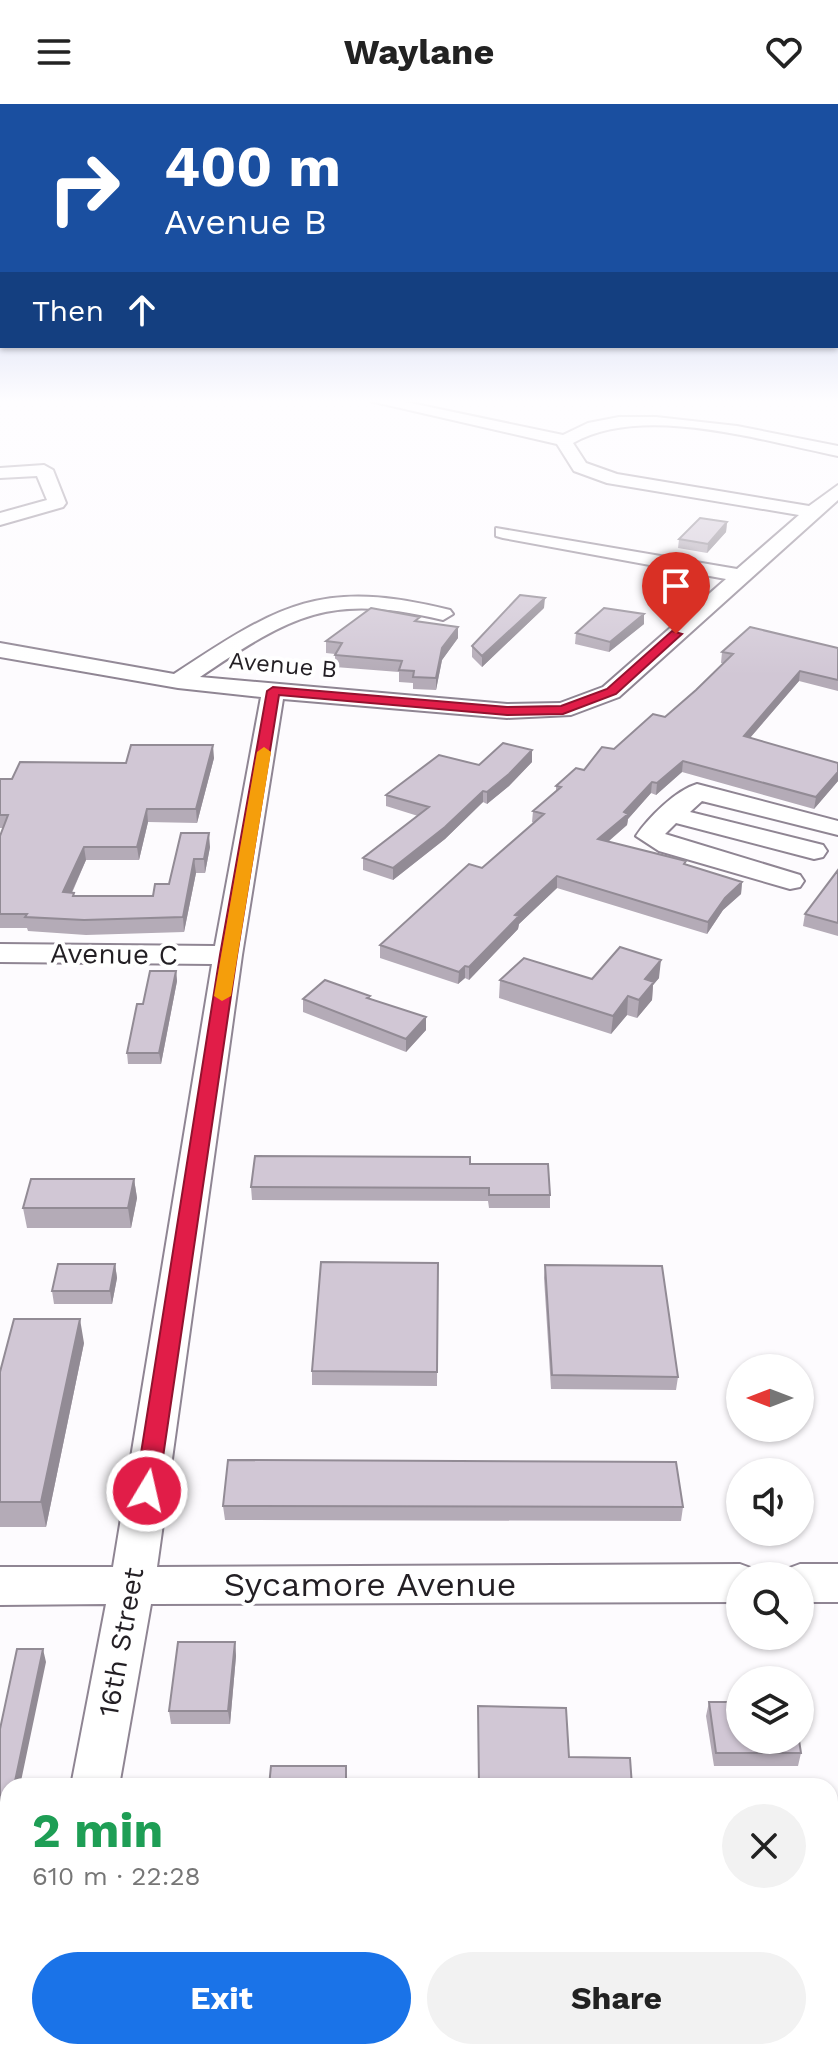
<!DOCTYPE html>
<html lang="en">
<head>
<meta charset="utf-8">
<style>
  body { margin:0; font-family:"Work Sans",sans-serif; background:#f2f2f2; color:#222; height:100vh; display:flex; flex-direction:column; font-size:30px; white-space:nowrap }
  * { box-sizing:border-box; margin:0 }
  p { font-size:26px; color:#767676 }
  .icon { flex:none; width:44px; height:44px; fill:none; stroke:currentColor; stroke-width:2; stroke-linecap:round; stroke-linejoin:round }
  .map { position:relative; flex:1; overflow:hidden }
  .drawer { position:absolute; left:0px; top:1674px; width:838px; height:282px; display:flex; flex-direction:column; background:#fff; border-radius:24px 24px 0 0; box-shadow:0 2px 6px #0004 }
  .drawer>* { flex:none }
  .hud { position:absolute; left:0px; top:0px; width:838px; height:244px; box-shadow:0 2px 6px #0004; background:#1a4fa0; color:#fff; overflow:hidden }
  .needle { width:52px; rotate:270deg }
  .buttons { position:absolute; left:726px; top:1250px; display:grid; gap:16px }
  .buttons a { display:grid; place-items:center; width:88px; height:88px; border-radius:50%; background:#fff; box-shadow:0 2px 6px #0004; font-size:40px }
  .pin { position:absolute; display:grid; place-items:center; width:68px; height:68px; color:#fff; margin:-82px -34px; border-radius:50% 50% 50% 0; rotate:-45deg; box-shadow:0 0 8px #0007 }
  .pin .icon { rotate:45deg }
  .me { position:absolute; width:88px; margin:-44px; rotate:9deg; stroke-linejoin:round; filter:drop-shadow(0 0 6px #0008) }
  .turn { display:flex; align-items:center; gap:28px; height:168px; padding:0 32px; font-size:36px }
  .turn .icon { width:104px; height:104px; stroke-width:2.5 }
  .turn b { display:block; font-size:56px; line-height:68px }
  .then { display:flex; align-items:center; height:76px; padding:0 32px; background:#0003; gap:16px; font-size:30px }
  .round { display:grid; place-items:center; flex:none; width:84px; height:84px; border-radius:42px; background:#f2f2f2 }
  .head { display:flex; align-items:center; justify-content:space-between; height:136px; padding:0 32px }
  h1 { font-size:48px; font-weight:700; line-height:60px; color:#1e9e55 }
  .primary-button { display:flex; gap:16px; margin-top:auto; padding:16px 32px }
  .primary-button a { flex:1; height:92px; border-radius:48px; background:#1a73e8; color:#fff; font-size:32px; font-weight:700; line-height:92px; text-align:center }
  .primary-button a+a { background:#f2f2f2; color:#222 }
  header { display:flex; justify-content:space-between; align-items:center; height:104px; padding:0 32px; background:#fff; font-size:36px; font-weight:700 }
  .map>svg:first-child { display:block }
  .lines { fill:none; stroke-linecap:round; stroke-linejoin:round }
  .minor-casing { stroke:#8f8593; stroke-width:4 }
  .minor { fill:#fff; fill-rule:evenodd }
  .wall { fill:#b4abb7 }
  .shaded-wall { fill:#928b95 }
  .building { fill:#d1c7d5; stroke:#928b95; stroke-width:2 }
  .route { fill:#e11d48; stroke:#92132f; stroke-width:2 }
  .slow { fill:#f59e0b }
  .labels { text-anchor:middle; dominant-baseline:central; stroke-width:8; stroke-linejoin:round; paint-order:stroke }
  .far-street-label { font-size:24px; fill:#231f24; stroke:#fff }
  .street-label { font-size:28px; fill:#231f24; stroke:#fff }
  .near-street-label { font-size:34px; fill:#231f24; stroke:#fff }
</style>
</head>
<body>
<header><svg class="icon" aria-label="menu" viewBox="0 0 24 24"><path d="M4 6h16M4 12h16M4 18h16"/></svg>Waylane<svg class="icon" aria-label="heart" viewBox="0 0 24 24"><path d="M12 20l-8-8c-3-5 5-10 8-4 3-6 11-1 8 4z"/></svg></header>
<div class="map">
<svg width="838" height="1955" viewBox="0 0 838 1955">
  <rect width="100%" height="100%" fill="#fdfbfe"/>
  <g class="lines">
    <defs>
      <path id="minor" d="M370,297H401L563,331L588,319L619,313H656L737,322L838,342V352C763,337 643,299 573,339L586,359L617,370L809,402L838,381V396L619,593L571,611L507,614L283,595L242,851L157,1463L740,1460L756,1466L759,1472H740V1498L151,1500L119,1682H71L106,1500L0,1501V1463H113L212,860L0,858V840L215,842L261,593L178,584L0,553V539L174,570C280,500 322,474 450,506L453,510L443,516C330,489 293,510 200,573L507,600L560,599L603,583L726,475L503,434L496,432V424L737,465L799,411L607,379L574,367L557,340Z
        M44,361L53,366L66,399L63,403L0,421V409L47,396L37,372L0,374V364Z
        M697,680L838,717V731L702,697L690,708L823,741L827,747L823,753L814,755L676,719L665,730L800,771L804,777L800,783L790,785L659,747L636,732C648,714 676,686 697,680Z
        M800,1460H838V1498H800V1472H781L784,1466Z
        M38,1948H94L93,1955H37Z"/>
    </defs>
    <use href="#minor" class="minor-casing"/>
    <use href="#minor" class="minor"/>
  </g>
  <path class="wall" d="M727,418L726,428L707,449L678,444L679,435Z
    M544,504L482,563L472,553V542Z
    M644,510V520L609,548L575,540L576,529Z
    M420,518L458,523V534L442,556L436,586L413,585V579L399,578V568L335,563V550L326,549V537Z
    M838,544V587L799,577L750,634L838,659V677L814,705L682,668L656,691L651,689L628,715L627,721L608,738L742,778L741,790L723,806L707,830L557,784L519,820L518,825L469,876L465,874L458,880L380,854V841L482,764L534,719L532,718L533,707L556,688V682L584,666L665,613L696,586L724,559H721L722,548Z
    M532,646V658L509,682L487,700L483,698L445,735L393,776L363,766V754L418,712L386,702V691L479,661Z
    M214,654L197,719L148,718L139,756H86L72,789L75,792H153L169,780L181,729L210,743L205,769H196L184,828L86,831L28,827L27,824H0V732L3,724H0V675H12Z
    M838,766V832L803,822L805,810Z
    M176,867L177,877L161,960H128L127,949L143,900Z
    M659,874L653,881L652,896L637,914L627,911L611,930L499,894L500,876Z
    M370,892V895L426,913V926L406,948L303,908V895Z
    M470,1060L550,1091V1104H489L488,1097L252,1096L251,1083Z
    M134,1075L137,1094L131,1124H27L23,1104Z
    M438,1159L437,1282L312,1281V1267Z
    M115,1160L117,1174L112,1200H54L52,1187Z
    M545,1161L678,1273L676,1286L551,1285L544,1174Z
    M84,1239L46,1423H0V1268Z
    M223,1402L683,1403L681,1417L225,1416Z
    M235,1538L236,1552L230,1620H171L169,1607Z
    M709,1598L801,1649L798,1662H714L706,1612Z
    M478,1602L569,1653L632,1682H478Z"/>
  <path class="shaded-wall" d="M727,418L726,428L707,449L708,440Z
    M545,494L544,504L482,563V552Z
    M644,510V520L609,548L610,538Z
    M458,523V534L442,556L436,586V574L442,544Z
    M800,567L799,577L742,643L744,632Z
    M213,641L214,654L197,719L196,705Z
    M532,646V658L509,682L487,700V688Z
    M683,657L682,668L656,691L657,679Z
    M838,668V677L814,705L816,693Z
    M652,678L651,689L628,715L627,721L597,747L598,735Z
    M483,687V698L445,735L393,776V764Z
    M147,705L148,718L139,756L137,743Z
    M209,729L210,743L205,769L204,755Z
    M84,743L86,756L65,803L63,788Z
    M194,755L196,769L184,828L183,813Z
    M557,772V784L519,820L518,825L469,876V863L515,811Z
    M742,778L741,790L723,806L707,830L708,818L725,794Z
    M661,856L659,874L653,881L652,896L637,914L639,896L645,875Z
    M465,862V874L458,880L459,868Z
    M176,867L177,877L161,960L159,949Z
    M628,892L627,911L611,930L613,912Z
    M426,913V926L406,948V935Z
    M134,1075L137,1094L131,1124L128,1104Z
    M115,1160L117,1174L112,1200L110,1187Z
    M80,1215L84,1239L46,1423L41,1398Z
    M235,1538L236,1552L230,1620L228,1607Z
    M43,1545L46,1558L20,1682H14Z
    M8,1711V1742L0,1781V1749Z"/>
  <path class="building" d="M700,414L727,418L708,440L679,435Z
    M520,491L545,494L482,552L472,542Z
    M371,504L420,513L415,517L458,523L442,544L436,574L413,573L414,567L399,566L402,557L335,551L342,539L326,537Z
    M604,504L644,510L610,538L576,529Z
    M750,523L838,544V576L800,567L744,632L838,659V668L816,693L683,657L657,679L652,678L624,708L628,710L598,735L686,757L684,760L742,778L725,794L708,818L557,772L515,811L519,812L469,863L465,862L459,868L380,841L469,760L482,764L544,710L533,707L561,683L556,682L576,664L584,666L602,643L614,645L653,610L665,613L696,586L733,550L722,548Z
    M503,639L532,646L509,670L487,688L483,687L445,723L393,764L363,754L429,703L386,691L439,651L479,661Z
    M131,641H213L196,705H147L137,743H84L63,788L74,789L73,792H153L155,780H169L181,729H209L204,755H194L183,813L84,816L25,813L27,810H0V732L8,711H0V675H12L20,658L126,659Z
    M838,766V819L805,810Z
    M620,843L661,856L645,875L654,878L639,896L628,892L613,912L500,876L524,854L592,875Z
    M150,867H176L159,949H127L137,900H143Z
    M325,876L370,892L367,894L426,913L406,935L303,895Z
    M255,1052L470,1053V1060H548L550,1091H489V1084L251,1083Z
    M31,1075H134L128,1104H23Z
    M321,1158L438,1159L437,1268L312,1267Z
    M58,1160H115L110,1187H52Z
    M545,1161L662,1162L678,1273L552,1271Z
    M14,1215H80L41,1398H0V1268Z
    M228,1356L676,1358L683,1403L223,1402Z
    M178,1538H235L228,1607H169Z
    M17,1545H43L14,1682H8V1711L0,1749V1625Z
    M709,1598H740V1636H799L801,1649H716Z
    M478,1602L566,1604L569,1653L630,1654L632,1682H479Z
    M271,1662H346V1682H269Z
    M161,1678H223V1682H161Z"/>
  <linearGradient id="sky" x2="0" y2="1"><stop stop-color="#99a9e0"/><stop offset="0.52" stop-color="#fefdff"/><stop offset="1" stop-color="#fefdff" stop-opacity="0"/></linearGradient>
  <rect width="838" height="571" fill="url(#sky)"/>
  <path class="route" d="M672,527L682,530L616,590L563,610L507,611L279,591L237,851L158,1387L155,1394H138L135,1387L220,851L267,587L273,583L507,603L561,602L607,585Z"/>
  <path class="slow" d="M264,643L271,648L231,892L222,897L214,892L257,648Z"/>
  <g class="labels">
    <g class="far-street-label">
      <text transform="translate(283 561) rotate(5)">Avenue B</text>
    </g>
    <g class="street-label">
      <text transform="translate(114 850) rotate(1)">Avenue C</text>
      <text transform="translate(121 1538) rotate(-80)">16th Street</text>
    </g>
    <g class="near-street-label">
      <text x="370" y="1480">Sycamore Avenue</text>
    </g>
  </g>
</svg>
<div class="buttons">
<a><svg class="needle" viewBox="-14 -14 28 28"><path d="M0-13l5 13h-10z" fill="#e53935"/><path d="M0 13l5-13h-10z" fill="#767676"/></svg></a>
<a><svg class="icon" aria-label="sound" viewBox="0 0 24 24"><path d="M4 9h4l5-4v14l-5-4H4zM17 9q2 3 0 6"/></svg></a>
<a><svg class="icon" aria-label="search" viewBox="0 0 24 24"><circle cx="10" cy="10" r="6"/><path d="M15 15l6 6"/></svg></a>
<a><svg class="icon" aria-label="layers" viewBox="0 0 24 24"><path d="M12 4l9 5-9 5-9-5zM3 14l9 5 9-5"/></svg></a>
</div>
<div class="pin" style="left:676px;top:530px;background:#d93025"><svg class="icon" aria-label="arrive" viewBox="0 0 24 24"><path d="M6 21V4h12l-3 4 3 4H6"/></svg></div>
<svg class="me" style="left:147px;top:1387px" viewBox="-20 -20 40 40"><circle r="17" fill="#e11d48" stroke="#fff" stroke-width="3"/><path d="M0-11L8 9 0 5-8 9z" fill="#fff"/></svg>
<div class="hud">
<div class="turn"><svg class="icon" aria-label="right" viewBox="0 0 24 24"><path d="M7 20v-9h11M14 6l5 5-5 5"/></svg><div><b>400 m</b>Avenue B</div></div>
<div class="then">Then<svg class="icon" aria-label="ahead" viewBox="0 0 24 24"><path d="M12 20V5M6 11l6-6 6 6"/></svg></div>
</div>
<section class="drawer">
<div class="head"><div><h1>2 min</h1><p>610 m · 22:28</p></div><a class="round"><svg class="icon" aria-label="close" viewBox="0 0 24 24"><path d="M6 6l12 12M18 6L6 18"/></svg></a></div>
<div class="primary-button"><a>Exit</a><a>Share</a></div>
</section>
</div>
</body>
</html>
